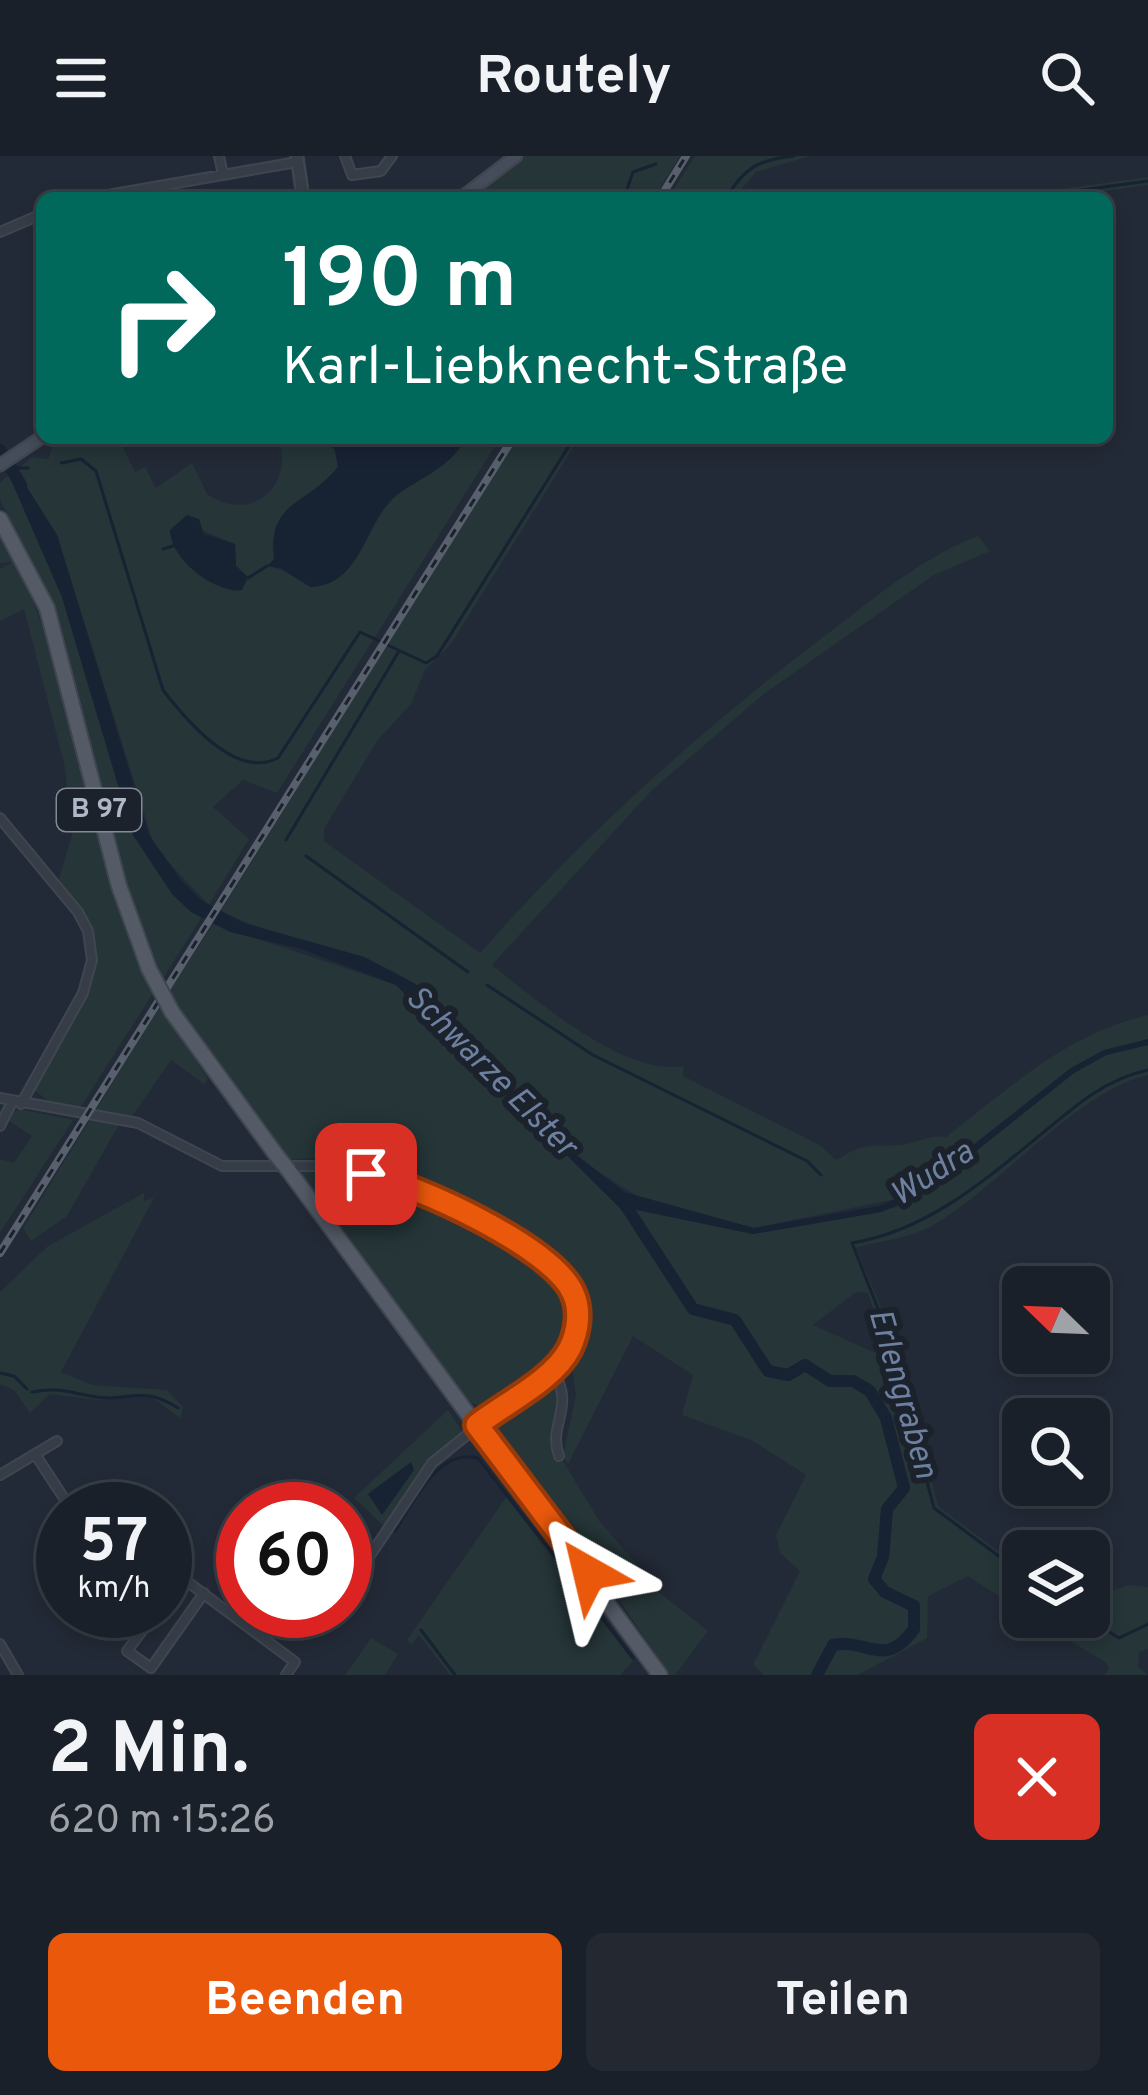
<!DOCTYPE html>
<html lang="de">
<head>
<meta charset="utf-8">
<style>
  body { margin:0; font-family:Overpass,sans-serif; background:#232831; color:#f1f3f6; height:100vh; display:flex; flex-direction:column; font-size:45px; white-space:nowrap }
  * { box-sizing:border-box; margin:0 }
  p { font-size:39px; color:#9fa3a8 }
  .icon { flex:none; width:66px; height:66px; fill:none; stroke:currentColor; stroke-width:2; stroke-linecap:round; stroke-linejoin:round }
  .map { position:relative; height:1519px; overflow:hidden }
  .panel { display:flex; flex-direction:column; background:#1a2029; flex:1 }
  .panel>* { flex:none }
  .guide { position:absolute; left:36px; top:36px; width:1077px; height:252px; border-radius:18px; box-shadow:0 6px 18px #0003,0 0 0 3px #383e46; background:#00695c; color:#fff; overflow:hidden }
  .needle { width:78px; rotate:293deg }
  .buttons { position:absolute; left:1002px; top:1110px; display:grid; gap:24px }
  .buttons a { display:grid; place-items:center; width:108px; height:108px; border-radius:18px; background:#1a2029; box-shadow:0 6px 18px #0003,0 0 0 3px #383e46; font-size:60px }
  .speed { position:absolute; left:36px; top:1326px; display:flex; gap:24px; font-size:60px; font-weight:700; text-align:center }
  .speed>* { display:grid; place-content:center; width:156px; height:156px; border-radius:50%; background:#1a2029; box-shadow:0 6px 18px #0003,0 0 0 3px #383e46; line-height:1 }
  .speed small { font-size:30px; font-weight:400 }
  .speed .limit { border:18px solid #d22; background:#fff; color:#111 }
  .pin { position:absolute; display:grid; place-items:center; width:102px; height:102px; color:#fff; margin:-51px; border-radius:24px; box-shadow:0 6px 18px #0006 }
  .me { position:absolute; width:132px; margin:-66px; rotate:323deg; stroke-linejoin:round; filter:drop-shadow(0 0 9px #0008) }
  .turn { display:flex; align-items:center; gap:42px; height:252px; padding:0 48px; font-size:54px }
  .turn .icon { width:156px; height:156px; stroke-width:2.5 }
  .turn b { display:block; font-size:84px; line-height:102px }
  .round { display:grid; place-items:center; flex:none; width:126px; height:126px; border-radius:18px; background:#232831 }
  .summary { display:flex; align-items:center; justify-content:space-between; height:204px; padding:0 48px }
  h1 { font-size:72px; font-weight:700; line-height:90px }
  .button { display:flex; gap:24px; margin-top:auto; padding:24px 48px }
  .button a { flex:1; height:138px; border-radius:18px; background:#ea580c; color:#fff; font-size:48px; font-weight:700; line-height:138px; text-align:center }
  .button a+a { background:#232831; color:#f1f3f6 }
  header { display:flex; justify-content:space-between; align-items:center; height:156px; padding:0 48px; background:#1a2029; font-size:54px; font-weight:700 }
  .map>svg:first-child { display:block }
  .green { fill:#253538; fill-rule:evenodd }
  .water { fill:#172233 }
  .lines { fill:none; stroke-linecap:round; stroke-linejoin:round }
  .stream { stroke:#172233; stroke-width:3 }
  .river { stroke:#172233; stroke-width:12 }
  .minor-casing { stroke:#3f4651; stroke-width:12 }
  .tertiary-casing { stroke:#3f4651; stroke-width:15 }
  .secondary-casing { stroke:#3f4651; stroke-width:15 }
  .primary-casing { stroke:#3f4651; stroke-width:18 }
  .minor { stroke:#363d47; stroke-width:8 }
  .tertiary { stroke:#363d47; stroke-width:10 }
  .secondary { stroke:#454c5a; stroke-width:10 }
  .primary { stroke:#545b67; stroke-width:14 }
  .rail-casing { stroke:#58606e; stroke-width:8 }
  .rail { stroke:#1c222c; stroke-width:3; stroke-dasharray:9; stroke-linecap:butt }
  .primary-bridge-casing { stroke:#3f4651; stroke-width:18; stroke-linecap:butt }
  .primary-bridge { stroke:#545b67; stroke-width:14 }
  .route-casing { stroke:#983908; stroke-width:30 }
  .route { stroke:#ea580c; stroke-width:21 }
  .labels { text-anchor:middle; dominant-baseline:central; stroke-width:12; stroke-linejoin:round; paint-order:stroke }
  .shield { fill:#1c222c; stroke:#848a96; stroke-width:3 }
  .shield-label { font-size:27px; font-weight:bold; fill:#b1b7c4 }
  .water-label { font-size:33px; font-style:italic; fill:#6d80a0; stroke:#1c222c }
</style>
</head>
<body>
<header><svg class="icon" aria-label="menu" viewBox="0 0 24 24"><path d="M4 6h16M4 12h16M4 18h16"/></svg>Routely<svg class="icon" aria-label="search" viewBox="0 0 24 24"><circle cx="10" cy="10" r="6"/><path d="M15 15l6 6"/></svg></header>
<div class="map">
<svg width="1148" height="1519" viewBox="0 0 1148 1519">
  <rect width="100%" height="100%" fill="#232a37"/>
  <path class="green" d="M525,0H680L654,42H474Z
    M695,0H810L756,16L734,42H668Z
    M1148,21V29L1050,42H996Z
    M56,282H118L135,316L145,311L156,332L192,307L207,338C252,368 294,331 279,282L312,288L325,282L335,294L338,311C309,348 258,353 277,411L310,431C355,430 364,380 386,351C407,323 451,315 465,282H500L277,637L243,624L213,651L249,683L209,749L155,692L57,379L16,314L33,301L48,303ZM170,374H201L235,388L236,410L248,422L235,436C209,425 172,406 170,374Z
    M516,282H579L451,488L425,514L411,548L377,585L324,673V685L480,797C586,676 711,565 839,469C882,436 927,399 978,380L990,395L934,419L765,537L652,634L492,809C536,844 625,921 684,910L683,920L821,990L836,1004C866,986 867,991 899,989C916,988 927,978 946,981C1011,931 1066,878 1148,859V883L1071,912L906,1041L754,1072L645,1045L575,1001L433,841L402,820L364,801L261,773L221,755Z
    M9,319L62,441L133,679L201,762L162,824L124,727L53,451L0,344V326Z
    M0,376C83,518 78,692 153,837L77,957L51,947L28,929C72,850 120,810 58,726L73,676L64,607L24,453L0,465V413L13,406L0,407Z
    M213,768L396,829L627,1059L630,1053L642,1055L753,1078L881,1056L908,1047L1074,917L1106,899L1148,889V919C1079,934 1000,1030 935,1068C910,1083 882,1084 856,1092L892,1177L938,1350L1023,1414V1456L968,1420L928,1440L927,1482L858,1519H764L753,1509L800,1415L780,1397L776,1379L806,1319L751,1284L682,1259L693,1219L633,1180L568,1308L563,1300L576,1239L572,1211L589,1173L590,1153L570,1111L536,1083L487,1056L467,1052L400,1019L352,1007L329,1008L321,1002L282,1004L165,842ZM856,1136L868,1137L889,1203L813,1169Z
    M160,850L208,923L204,928L171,904L129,965H121L67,1060L31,1085L23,1072Z
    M19,953L73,964L0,1077V1003L14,1007L32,980L4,962Z
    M291,1010C312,1012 335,1011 356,1015C407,1026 571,1098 577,1155C579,1178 566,1196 552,1213L566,1241L555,1292L600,1366L656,1430L588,1405L495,1280L482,1251L472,1247L447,1220Z
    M144,1037V1045L154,1042L61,1216L92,1229L167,1234L183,1251L180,1262L149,1239L99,1244L50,1238L30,1257L14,1234L0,1228V1136L48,1090Z
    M448,1254L463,1277L442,1294L387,1373L354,1342Z
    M507,1340L633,1505L620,1519H450L419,1479L412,1488L407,1484Z
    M597,1410L651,1430L708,1475L675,1519H669Z
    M1128,1429L1148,1431V1493L1139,1496L1138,1511L1148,1519H1105L1109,1511L1105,1506L1030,1461H1089V1443Z
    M371,1482L398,1498L385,1519H345Z"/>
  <path class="water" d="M325,282H465C451,315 407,326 389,346C363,375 359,429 311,431L282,413L267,410L274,403C268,343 306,351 338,311L335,294Z
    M16,314L57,379L149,679L181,724L201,744L241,766L364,801L419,830L555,982L624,1036L754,1072L879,1050L917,1034L1071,912L1104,894L1148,883V889L1106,899L1074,917L921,1039L881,1056L753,1078L642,1055L631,1053L627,1059L396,829L301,793L230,776L191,756L172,738L133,679L62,441L9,319Z
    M187,359L199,363L204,378L235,388L236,410L248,421L242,434C214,437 171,404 170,374Z
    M411,1306L414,1314L382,1359L368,1338Z"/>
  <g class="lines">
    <path class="stream" d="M624,42L633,16L656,8
      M726,42C745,11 758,4 794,0
      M1023,42L1148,25
      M61,307L81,303L96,315L163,534C186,564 236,624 278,602L360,476L426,507L437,500L574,282
      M13,312H28
      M163,393L173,390
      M248,422L267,410
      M286,684L399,495
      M306,700L468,816
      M487,829L593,899L807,1005L821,1019
      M0,1217L14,1220L27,1233
      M32,1236C57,1231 68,1236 91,1240C128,1248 139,1227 178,1252
      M395,1375C414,1346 437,1292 478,1302L633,1502
      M1023,1418L934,1352L890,1183L852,1087C929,1074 985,1024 1044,976C1076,949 1106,923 1148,914
      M1085,1461L1119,1482L1148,1468
      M421,1474L455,1519"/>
    <path class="river" d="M0,294L21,329
      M622,1044L693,1153L735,1164L768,1215L788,1219L805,1209L830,1225H853L870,1235L886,1262L904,1332L887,1353L883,1401L874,1423L885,1436L914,1450V1473C885,1514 867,1482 833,1489L817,1519"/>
    <defs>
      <path id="minor" d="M219,0L223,19
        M345,0L352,19L381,15L392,0
        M91,42L291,7
        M0,76L42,58
        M0,662L78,756L88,775L92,804L83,837L21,948
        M0,942L138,967L222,1010H317L411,1030L467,1056L568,1128L575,1141L577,1171L563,1202L432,1307L345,1437
        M0,970L12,946
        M552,1213C577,1251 547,1268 559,1300
        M35,1298L71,1353
        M0,1319L57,1285
        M165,1409L295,1506L286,1519
        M165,1444L182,1421
        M157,1455L127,1495L151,1512L204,1437
        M0,1488L18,1519"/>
      <path id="tertiary" d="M297,0L303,42"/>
      <path id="secondary" d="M461,42L516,0
        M0,309L42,281"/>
      <path id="primary" d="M0,363L47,452L119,730L149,813
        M172,856L277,1000
        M289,1015L660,1519"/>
    </defs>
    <use href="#minor" class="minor-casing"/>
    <use href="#tertiary" class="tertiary-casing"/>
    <use href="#secondary" class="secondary-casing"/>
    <use href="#primary" class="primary-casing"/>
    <use href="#minor" class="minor"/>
    <use href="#tertiary" class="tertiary"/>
    <use href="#secondary" class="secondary"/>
    <use href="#primary" class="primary"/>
    <defs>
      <path id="rail" d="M660,42L686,0
        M0,1097L513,282"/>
    </defs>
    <use href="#rail" class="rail-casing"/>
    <use href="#rail" class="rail"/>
    <defs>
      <path id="primary-bridge" d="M149,813L172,856
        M277,1000L289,1015"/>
    </defs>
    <use href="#primary-bridge" class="primary-bridge-casing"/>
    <use href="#primary-bridge" class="primary-bridge"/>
  </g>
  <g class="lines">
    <defs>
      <path id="route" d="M366,1018C415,1028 553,1091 573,1137C581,1154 578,1175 570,1192C554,1224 505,1247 477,1269L589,1417"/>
    </defs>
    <use href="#route" class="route-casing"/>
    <use href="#route" class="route"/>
  </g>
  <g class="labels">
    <rect class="shield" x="57" y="633" width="84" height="42" rx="9"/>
    <g class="shield-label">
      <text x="99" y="654">B 97</text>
    </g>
    <g class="water-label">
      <text transform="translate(490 917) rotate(45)">Schwarze Elster</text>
      <text transform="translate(933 1019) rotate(-33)">Wudra</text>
      <text transform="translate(901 1238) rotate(74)">Erlengraben</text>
    </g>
  </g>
</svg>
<div class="buttons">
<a><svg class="needle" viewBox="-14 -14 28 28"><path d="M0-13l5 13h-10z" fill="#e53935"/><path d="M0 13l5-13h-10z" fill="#9fa3a8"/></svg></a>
<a><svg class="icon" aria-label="search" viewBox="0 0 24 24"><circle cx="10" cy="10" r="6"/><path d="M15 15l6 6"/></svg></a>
<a><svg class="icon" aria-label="layers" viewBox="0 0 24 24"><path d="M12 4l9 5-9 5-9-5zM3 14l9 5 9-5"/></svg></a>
</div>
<div class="speed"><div>57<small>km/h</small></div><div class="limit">60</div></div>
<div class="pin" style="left:366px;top:1018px;background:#d93025"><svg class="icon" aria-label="arrive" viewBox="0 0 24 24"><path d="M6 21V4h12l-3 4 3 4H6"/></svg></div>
<svg class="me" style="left:589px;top:1417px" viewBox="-20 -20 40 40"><path d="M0-17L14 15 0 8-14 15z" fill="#ea580c" stroke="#fff" stroke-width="4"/></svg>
<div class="guide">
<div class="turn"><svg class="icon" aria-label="right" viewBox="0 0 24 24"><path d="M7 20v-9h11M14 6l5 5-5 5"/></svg><div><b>190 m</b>Karl-Liebknecht-Straße</div></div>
</div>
</div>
<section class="panel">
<div class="summary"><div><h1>2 Min.</h1><p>620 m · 15:26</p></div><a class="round" style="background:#d93025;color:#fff"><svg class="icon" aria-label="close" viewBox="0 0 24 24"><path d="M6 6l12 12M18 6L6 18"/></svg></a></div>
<div class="button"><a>Beenden</a><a>Teilen</a></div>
</section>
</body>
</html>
